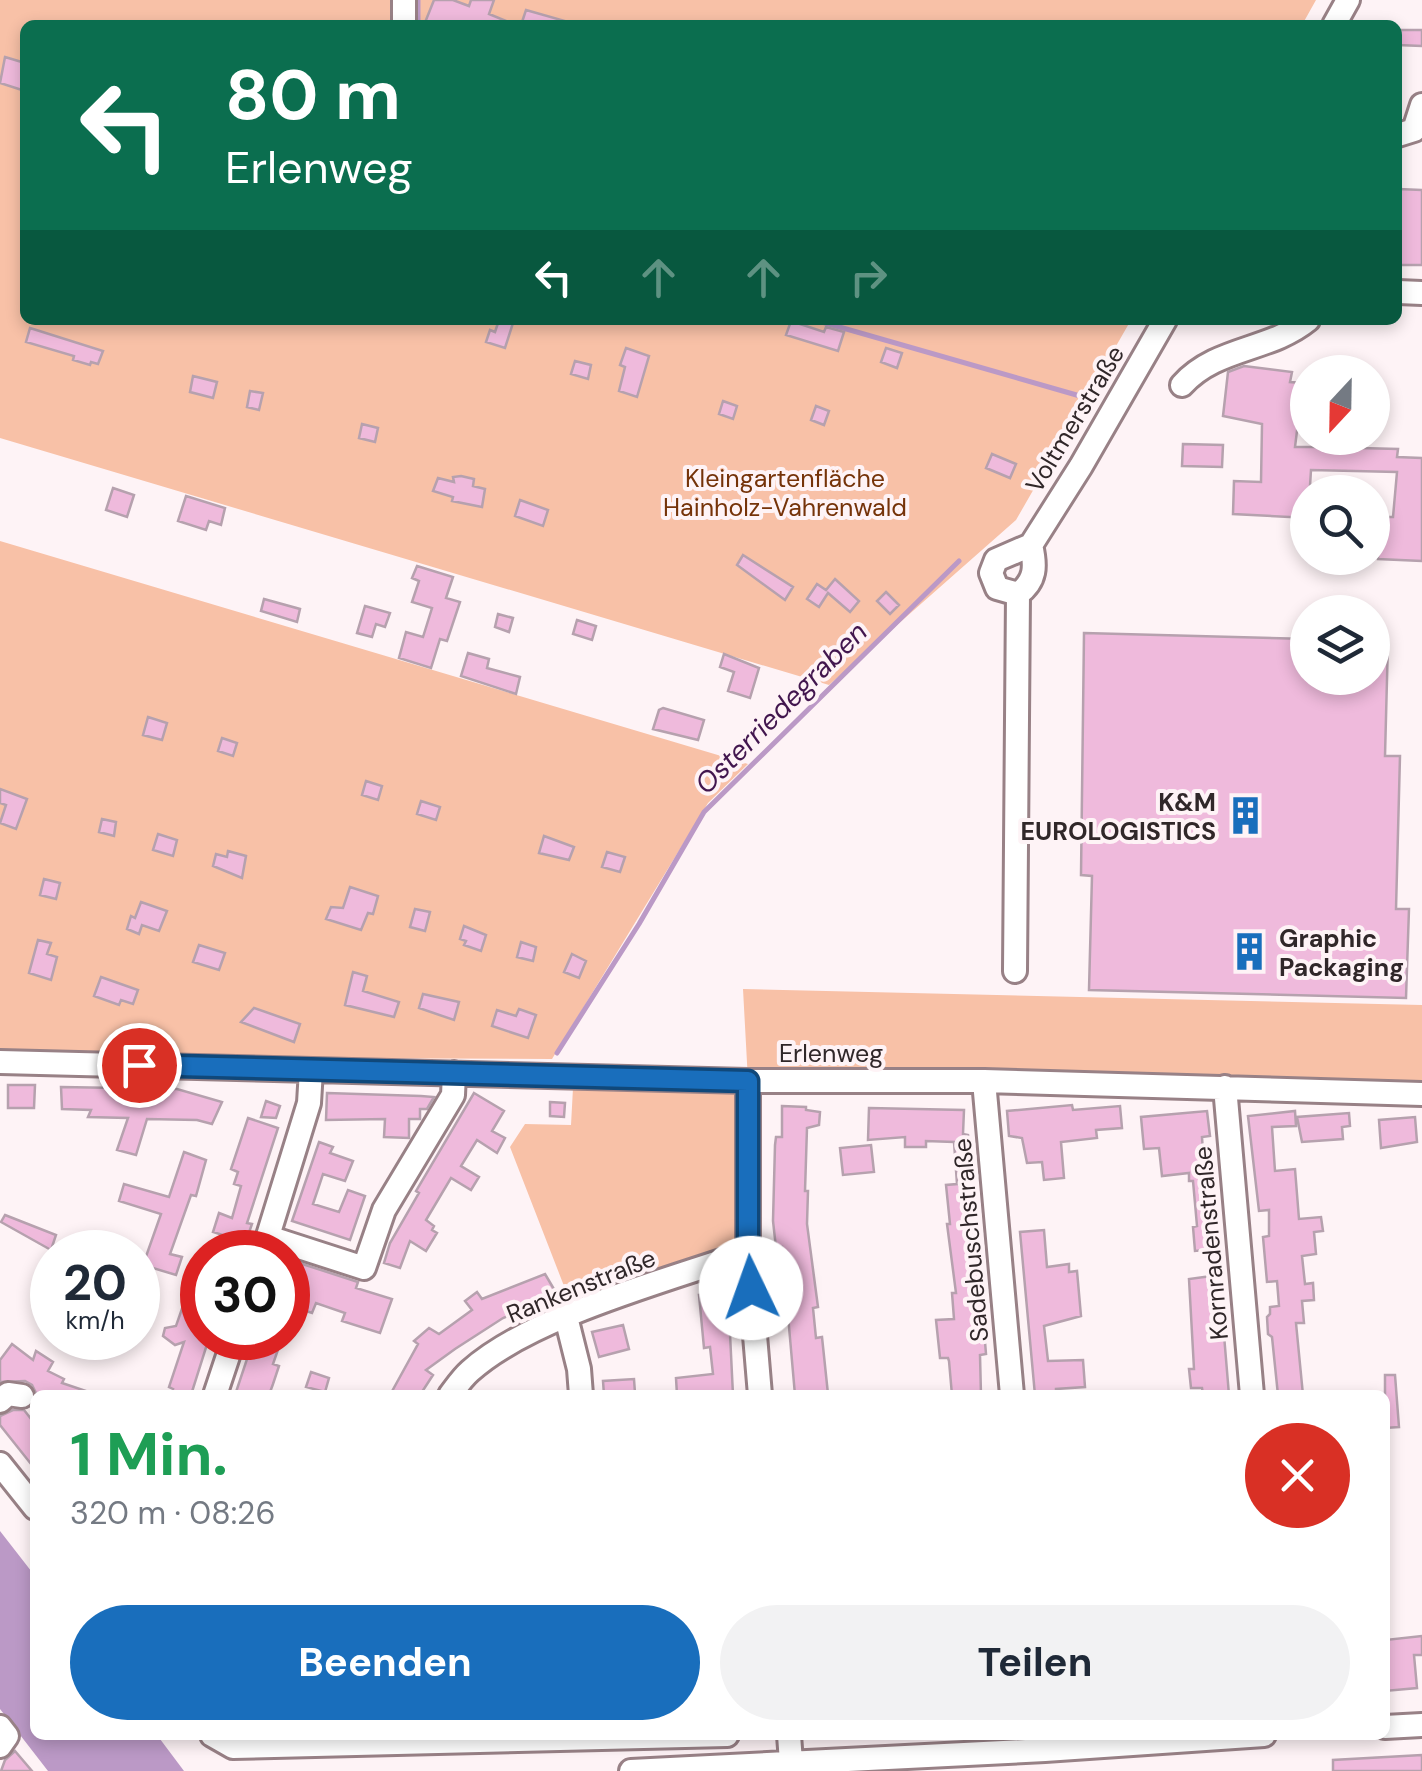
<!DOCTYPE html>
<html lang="de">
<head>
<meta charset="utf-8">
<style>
  body { margin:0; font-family:"DM Sans",sans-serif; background:#f2f2f3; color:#1f2937; height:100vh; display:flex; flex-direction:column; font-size:38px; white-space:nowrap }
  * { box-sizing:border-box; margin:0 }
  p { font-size:32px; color:#747a83 }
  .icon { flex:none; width:55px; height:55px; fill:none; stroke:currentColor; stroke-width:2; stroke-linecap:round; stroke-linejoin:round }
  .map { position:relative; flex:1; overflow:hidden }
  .sheet { position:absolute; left:30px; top:1390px; width:1360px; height:350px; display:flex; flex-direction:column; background:#fff; border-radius:15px; box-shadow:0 5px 15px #0003 }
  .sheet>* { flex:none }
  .guide { position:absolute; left:20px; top:20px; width:1382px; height:305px; border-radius:15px; box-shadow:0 5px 15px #0003; background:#0b6e4f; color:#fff; overflow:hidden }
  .needle { width:65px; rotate:202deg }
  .tools { position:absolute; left:1290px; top:355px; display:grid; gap:20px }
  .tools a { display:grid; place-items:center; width:100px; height:100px; border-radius:50%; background:#fff; box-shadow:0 5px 15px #0003; font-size:50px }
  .speed { position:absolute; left:30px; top:1230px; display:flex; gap:20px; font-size:50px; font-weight:700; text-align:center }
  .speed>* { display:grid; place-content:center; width:130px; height:130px; border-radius:50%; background:#fff; box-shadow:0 5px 15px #0003; line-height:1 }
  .speed small { font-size:25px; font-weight:400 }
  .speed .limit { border:15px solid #d22; background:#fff; color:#111 }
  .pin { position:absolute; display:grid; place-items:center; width:85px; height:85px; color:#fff; margin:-42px; border:5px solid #fff; border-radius:50%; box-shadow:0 2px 10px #0007 }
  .me { position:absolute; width:110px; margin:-55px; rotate:357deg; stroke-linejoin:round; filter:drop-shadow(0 0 8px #0008) }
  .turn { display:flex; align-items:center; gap:35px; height:210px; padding:0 40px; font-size:45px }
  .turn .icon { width:130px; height:130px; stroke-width:2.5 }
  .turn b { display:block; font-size:70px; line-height:85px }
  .lanes { display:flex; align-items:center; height:95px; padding:0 40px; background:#0003; justify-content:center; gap:50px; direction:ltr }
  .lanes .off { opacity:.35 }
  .round { display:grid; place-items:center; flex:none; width:105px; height:105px; border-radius:52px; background:#f2f2f3 }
  .summary { display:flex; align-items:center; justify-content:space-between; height:170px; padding:0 40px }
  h1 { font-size:60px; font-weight:700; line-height:75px; color:#1e9e55 }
  .cta { display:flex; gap:20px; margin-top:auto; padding:20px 40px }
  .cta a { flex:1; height:115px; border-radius:60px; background:#196ebc; color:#fff; font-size:40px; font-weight:700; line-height:115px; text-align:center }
  .cta a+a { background:#f2f2f3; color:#1f2937 }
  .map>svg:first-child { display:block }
  .green { fill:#f8c1a7 }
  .water { fill:#bb99c6 }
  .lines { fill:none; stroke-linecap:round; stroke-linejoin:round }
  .stream { stroke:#bb99c6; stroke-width:5 }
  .building { fill:#efbadc; stroke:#b6a1ae; stroke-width:2.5 }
  .minor-casing { stroke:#988186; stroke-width:28 }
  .minor { stroke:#fff; stroke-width:22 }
  .route-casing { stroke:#10487a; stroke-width:25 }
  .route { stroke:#196ebc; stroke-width:18 }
  .labels { text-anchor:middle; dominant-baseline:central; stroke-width:8; stroke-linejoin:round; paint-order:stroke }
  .street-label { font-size:25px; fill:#302729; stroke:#fef3f6 }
  .park-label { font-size:25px; fill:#753309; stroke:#fef3f6 }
  .poi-label { font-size:25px; font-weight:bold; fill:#302729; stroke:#fef3f6; text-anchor:end }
  .water-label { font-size:28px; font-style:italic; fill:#42164e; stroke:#fef3f6 }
</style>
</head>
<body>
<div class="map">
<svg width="1422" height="1771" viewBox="0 0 1422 1771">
  <rect width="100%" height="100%" fill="#fef3f6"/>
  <path class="green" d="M0,0H1316L1302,25H25V320H1131L1016,520L829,685L0,438Z
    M0,541L748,764L708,803L552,1059L297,1058L0,1051Z
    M743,989L1422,1005V1095L748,1081Z
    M726,1087L739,1094L737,1243L571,1304L510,1147L525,1124L571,1125L573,1088Z"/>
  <path class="water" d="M0,1531L35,1576V1735H157L184,1771H48L0,1709Z"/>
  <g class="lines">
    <path class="stream" d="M418,25V0
      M815,320L1080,396
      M557,1053L639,924L704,812L959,561"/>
  </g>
  <path class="building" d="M434,0H453L469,6L471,0H494L489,14L516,25H424Z
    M526,10L565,21L564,25H521Z
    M1398,30H1422V46L1398,45Z
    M5,57L25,63V91L0,83Z
    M1398,189L1422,190V265H1398Z
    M499,320L513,323L505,348L486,342L490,330L495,332Z
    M791,321L824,332L826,327L844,332L838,351L786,335Z
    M30,328L103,351L98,364L91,362L90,365L73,360L74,356L26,342Z
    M626,348L649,356L637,397L619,391L625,367L620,365Z
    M886,348L902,353L897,368L881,362Z
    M575,361L591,365L588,379L571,374Z
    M1244,366L1292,372L1290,382L1303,383L1295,447H1336V438H1361L1360,448L1398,449L1397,457L1422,458V561L1378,559L1379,517H1393L1397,472L1311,470L1308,518L1233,514L1234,481L1261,482L1262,424L1223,416L1228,372Z
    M193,376L217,382L213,398L190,392Z
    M250,391L263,393L259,410L247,407Z
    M723,401L737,406L733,419L719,414Z
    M816,406L829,411L824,425L811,420Z
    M362,424L378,428L375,442L359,438Z
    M1183,444L1223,445L1222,467L1182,466Z
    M992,454L1016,464L1010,478L986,468Z
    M461,476L474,479L473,486L485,489L482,507L452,501L453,497L433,491L438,478L454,482L453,477Z
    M113,488L134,495L127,517L106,510Z
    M186,496L225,508L221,525L209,521L206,530L178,521Z
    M520,500L548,510L543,526L515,516Z
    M743,555L793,587L785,600L737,565Z
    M417,566L453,577L446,598L460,602L447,641L440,639L431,668L399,658L406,632L423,637L432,608L412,602L419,581L412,578Z
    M835,579L859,601L850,612L828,593L819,607L807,599L817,584L826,590Z
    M886,592L899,605L890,614L877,601Z
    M264,599L300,609L297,622L261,611Z
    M365,606L390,613L385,627L376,624L372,637L357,633Z
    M498,614L513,618L509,632L495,627Z
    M577,620L596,626L592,640L573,634Z
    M1084,633L1308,639V678H1372V641H1388L1385,756H1400L1396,909H1409L1406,998L1089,990L1092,876L1081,875Z
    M468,653L489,659L487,668L520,677L516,694L461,676Z
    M724,654L759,668L750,698L728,691L734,672L720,667Z
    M663,708L704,720L698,740L653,729L659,710Z
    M148,717L167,723L162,740L143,735Z
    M222,738L237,743L233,756L218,751Z
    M366,781L382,786L378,800L362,795Z
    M0,789L27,799L16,829L0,823L6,805L0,803Z
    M421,801L440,807L436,820L417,814Z
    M102,819L116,822L114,836L99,832Z
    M158,834L177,840L173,856L153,850Z
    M544,836L574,847L569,860L539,853Z
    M228,851L246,856L242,878L213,866L216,854L227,857Z
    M607,852L625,857L620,872L602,867Z
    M44,879L60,883L56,899L40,895Z
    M350,887L378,896L373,914L368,913L361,930L326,919L331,907L343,908Z
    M141,902L167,911L159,931L142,925L139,934L127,929L131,916L135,918Z
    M415,909L430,912L425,931L410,927Z
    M464,926L486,935L481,951L464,945L466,941L460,939Z
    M38,940L51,943L47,954L57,957L51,980L29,973Z
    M521,942L536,947L533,961L517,957Z
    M199,945L225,953L219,970L193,962Z
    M572,954L586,961L579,978L564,972Z
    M353,972L367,976L363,991L399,1002L394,1017L345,1005Z
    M101,977L138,990L133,1004L121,1000L119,1005L94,996Z
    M423,994L459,1002L454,1020L419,1008Z
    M254,1008L300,1024L294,1042L241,1022Z
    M519,1009L536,1015L528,1038L492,1026L497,1010L516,1016Z
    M8,1085H35L34,1108H8Z
    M61,1087L177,1089L222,1102L212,1124L197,1120L147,1119L136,1155L117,1150L128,1118L88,1117L91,1110L62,1109Z
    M327,1093L421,1096L434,1097L427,1109H420V1119H409V1138L384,1137L385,1119L326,1120Z
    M474,1093L504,1111L492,1131L505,1138L497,1153L477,1140L461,1166L479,1177L471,1190L451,1178L426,1220L434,1226L432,1230L437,1233L426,1251L410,1241L400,1268L384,1263L390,1243L419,1193L416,1191Z
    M266,1101L280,1106L276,1118L261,1117Z
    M550,1102L565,1103L564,1117L550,1116Z
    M1072,1105L1073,1110L1120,1106L1122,1128L1096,1130L1097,1138L1061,1142L1064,1178L1044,1180L1042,1162L1027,1163L1022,1138L1009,1136L1007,1111Z
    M782,1106L806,1107V1110L820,1112L819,1125L807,1128L805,1191H808L807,1224L818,1307L813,1308L816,1338L822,1337L828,1394L795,1395L782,1247L776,1248L773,1221L775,1145L776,1137H782Z
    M869,1108L964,1110L963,1134L968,1135L986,1354L980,1355L981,1395H952L949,1361L948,1358H940L936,1320L954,1319L952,1293H956L947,1224H950L946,1185L957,1184L954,1142L926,1141V1147H905V1137L868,1140Z
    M1207,1111L1210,1136L1202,1137L1204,1167L1211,1166L1216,1249L1195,1251L1193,1227L1197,1226L1193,1181H1189V1173L1162,1176L1159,1148L1144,1149L1141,1117Z
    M1295,1111L1296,1126L1272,1127L1275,1171L1295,1169L1299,1219L1321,1217L1323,1231L1314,1232L1316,1254L1302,1256L1305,1284L1313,1283L1314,1300L1302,1301L1304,1323H1296L1303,1395H1278L1272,1337L1268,1334L1267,1317L1270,1314V1307L1279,1306L1277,1281L1267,1282L1263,1237L1269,1236V1210L1259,1211L1248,1116Z
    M1349,1113L1350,1126L1342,1127L1343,1139L1302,1142L1297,1117Z
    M1415,1117L1417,1142L1381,1148L1379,1120Z
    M248,1118L278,1128L247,1223L252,1224L244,1247L238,1246L236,1252H220L226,1236L213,1232L219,1213L232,1218L241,1186L234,1184L238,1172L231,1169Z
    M319,1142L333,1147L330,1153L353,1161L345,1181L323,1174L313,1204L339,1212L348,1190L365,1196L350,1240L292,1221Z
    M871,1145L874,1172L843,1175L840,1148Z
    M184,1152L206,1160L196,1196L191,1195L170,1254L182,1257L176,1275L143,1265L161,1214L119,1201L124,1184L169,1197Z
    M5,1215L56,1235L51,1250L1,1222Z
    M1044,1230L1047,1267L1069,1264V1272L1077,1271L1081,1316L1044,1326L1048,1361L1083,1360L1085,1387L1056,1389V1395H1035L1020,1232Z
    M290,1260L358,1282L356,1288L392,1299L380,1333L342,1321L345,1313L316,1303L312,1313L288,1305Z
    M545,1274L558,1296L503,1318L455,1349L426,1370L433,1375L420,1395H390L418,1344L414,1341L429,1328L439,1334L472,1310L465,1301L477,1292L482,1299Z
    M1219,1275L1229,1395H1203L1202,1388H1191L1189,1369H1194L1189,1279Z
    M720,1293L723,1327H728L730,1334L733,1395H677L676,1378L713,1374L710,1347L704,1348L699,1295Z
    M186,1297L202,1303V1338H209L191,1395H170L173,1389L169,1387L184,1342L175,1345L163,1336L165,1328L176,1326Z
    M623,1325L629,1349L599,1357L592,1332Z
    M254,1338H282L273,1364L279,1366L273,1384L269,1395H235Z
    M12,1344L33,1360L36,1351L53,1362L48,1371L64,1379L62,1383L89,1392L88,1395H37L32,1385L25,1381L0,1382V1360Z
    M311,1372L329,1378L325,1392L306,1387Z
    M1385,1375H1395L1399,1427L1385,1428Z
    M634,1379L635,1393L604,1395L603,1381Z
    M13,1410H24L35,1424V1469L0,1425V1416Z
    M1422,1636V1655H1414L1417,1688L1385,1691V1640Z
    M15,1751L32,1771H1L5,1760Z
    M1422,1755V1771H1333V1760Z"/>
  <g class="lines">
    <defs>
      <path id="minor" d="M404,25V0
        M1334,25L1348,0
        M1398,135L1414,130L1422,105
        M1398,292L1422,293
        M1182,385C1216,347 1270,351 1308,320
        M1031,545C1036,566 1036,581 1018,594L997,588L991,573L996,560L1031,545L1081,466L1165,320
        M1015,971L1018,594
        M0,1062L748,1081H984L1422,1094
        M748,1081V1252L760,1395
        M984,1081L1012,1395
        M1225,1087L1252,1395
        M268,1237L364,1268L384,1210L453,1095L454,1073
        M263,1252L309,1103L311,1070
        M566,1317L579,1369L581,1395
        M215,1395L234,1338
        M450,1395C456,1387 462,1378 470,1371C531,1316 669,1280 748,1252
        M0,1401L8,1394L22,1396
        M0,1464L35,1508
        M0,1727L7,1736L0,1746
        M1385,1727L1422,1725
        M212,1735L233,1747L727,1735
        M789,1735L791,1762
        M631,1771L1045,1750L1264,1735"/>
    </defs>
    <use href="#minor" class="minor-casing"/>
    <use href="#minor" class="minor"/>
  </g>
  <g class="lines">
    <defs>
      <path id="route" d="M139,1065L748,1081V1252L751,1288"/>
    </defs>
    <use href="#route" class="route-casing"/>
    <use href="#route" class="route"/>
  </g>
  <defs>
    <symbol id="building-bare" viewBox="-9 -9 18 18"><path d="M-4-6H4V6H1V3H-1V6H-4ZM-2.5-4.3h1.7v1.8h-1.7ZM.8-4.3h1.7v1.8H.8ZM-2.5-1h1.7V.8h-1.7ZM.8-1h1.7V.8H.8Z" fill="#196ebc" stroke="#fef3f6" stroke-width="2.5" paint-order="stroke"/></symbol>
  </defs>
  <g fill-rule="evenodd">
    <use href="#building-bare" x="1218" y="788" width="55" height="55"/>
    <use href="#building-bare" x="1222" y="924" width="55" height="55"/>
  </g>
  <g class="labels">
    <g class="street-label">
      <text transform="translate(1075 419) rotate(-59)">Voltmerstraße</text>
      <text x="831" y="1053">Erlenweg</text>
      <text transform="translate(971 1240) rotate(-95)">Sadebuschstraße</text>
      <text transform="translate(1211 1243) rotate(-95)">Kornradenstraße</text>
      <text transform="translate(581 1286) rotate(-22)">Rankenstraße</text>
    </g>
    <g class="park-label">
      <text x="785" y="478">Kleingartenfläche<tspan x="785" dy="29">Hainholz-Vahrenwald</tspan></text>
    </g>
    <g class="poi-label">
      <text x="1216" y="802">K&amp;M<tspan x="1216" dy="29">EUROLOGISTICS</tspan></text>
      <text x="1279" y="938" text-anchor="start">Graphic<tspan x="1279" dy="29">Packaging</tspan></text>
    </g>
    <g class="water-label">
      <text transform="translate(781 708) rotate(-45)">Osterriedegraben</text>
    </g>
  </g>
</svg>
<div class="tools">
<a><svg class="needle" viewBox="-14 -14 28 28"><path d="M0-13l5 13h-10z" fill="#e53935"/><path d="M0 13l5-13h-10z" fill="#747a83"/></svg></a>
<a><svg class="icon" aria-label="search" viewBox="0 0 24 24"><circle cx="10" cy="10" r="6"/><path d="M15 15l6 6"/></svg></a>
<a><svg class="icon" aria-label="layers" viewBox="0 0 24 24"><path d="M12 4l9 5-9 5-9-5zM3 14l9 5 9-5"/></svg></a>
</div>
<div class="speed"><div>20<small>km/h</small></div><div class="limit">30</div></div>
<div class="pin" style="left:139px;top:1065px;background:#d93025"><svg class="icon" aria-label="arrive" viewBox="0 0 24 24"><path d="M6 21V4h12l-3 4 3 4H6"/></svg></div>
<svg class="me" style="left:751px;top:1288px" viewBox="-20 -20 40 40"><circle r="19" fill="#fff"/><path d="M0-13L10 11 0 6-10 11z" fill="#196ebc"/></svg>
<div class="guide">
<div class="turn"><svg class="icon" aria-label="left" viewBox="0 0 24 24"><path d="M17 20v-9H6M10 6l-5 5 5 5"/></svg><div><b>80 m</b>Erlenweg</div></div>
<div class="lanes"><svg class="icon" aria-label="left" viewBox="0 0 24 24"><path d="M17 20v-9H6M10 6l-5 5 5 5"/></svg><svg class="icon off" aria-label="ahead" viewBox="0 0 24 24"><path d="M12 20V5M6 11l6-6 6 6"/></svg><svg class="icon off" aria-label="ahead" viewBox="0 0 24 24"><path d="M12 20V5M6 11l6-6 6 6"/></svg><svg class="icon off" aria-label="right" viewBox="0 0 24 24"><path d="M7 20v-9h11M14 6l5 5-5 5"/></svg></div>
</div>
<section class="sheet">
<div class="summary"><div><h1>1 Min.</h1><p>320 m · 08:26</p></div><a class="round" style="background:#d93025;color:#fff"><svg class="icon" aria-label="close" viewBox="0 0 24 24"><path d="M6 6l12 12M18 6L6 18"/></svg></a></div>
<div class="cta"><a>Beenden</a><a>Teilen</a></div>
</section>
</div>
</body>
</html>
